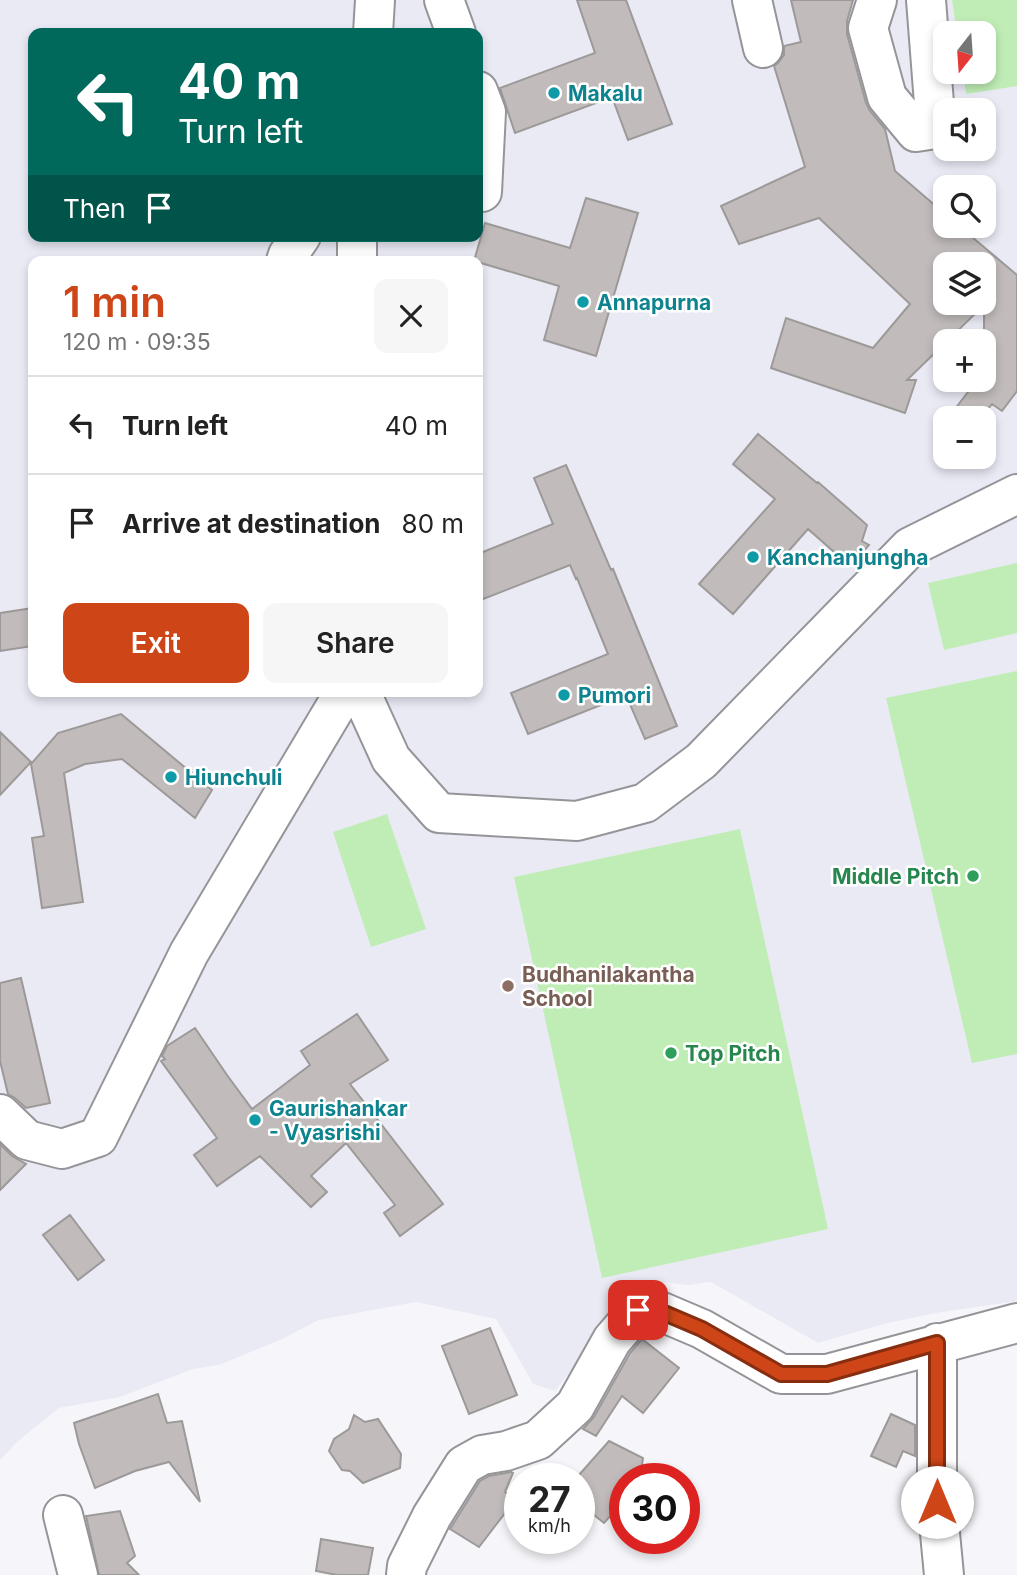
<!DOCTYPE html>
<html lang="en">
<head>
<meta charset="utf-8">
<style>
  body { margin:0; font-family:Inter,sans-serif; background:#f6f6f6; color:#222; height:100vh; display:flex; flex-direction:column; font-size:26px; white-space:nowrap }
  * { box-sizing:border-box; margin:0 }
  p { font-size:23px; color:#767676 }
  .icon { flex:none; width:38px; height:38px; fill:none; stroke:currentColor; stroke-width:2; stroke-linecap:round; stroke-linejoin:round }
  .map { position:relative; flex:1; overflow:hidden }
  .side { position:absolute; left:28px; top:256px; width:455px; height:441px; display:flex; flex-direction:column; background:#fff; border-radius:14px; box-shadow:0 4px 10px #0003 }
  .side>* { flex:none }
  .top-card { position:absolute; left:28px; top:28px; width:455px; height:214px; border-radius:14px; box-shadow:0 4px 10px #0003; background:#00695c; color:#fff; overflow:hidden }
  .needle { width:46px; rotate:197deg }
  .tools { position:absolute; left:933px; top:21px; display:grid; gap:14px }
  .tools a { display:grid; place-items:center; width:63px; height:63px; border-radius:14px; background:#fff; box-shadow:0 4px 10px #0003; font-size:35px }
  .speed { position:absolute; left:504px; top:1463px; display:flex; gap:14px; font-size:35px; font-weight:700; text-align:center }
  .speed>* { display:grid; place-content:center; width:91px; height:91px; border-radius:50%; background:#fff; box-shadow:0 4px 10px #0003; line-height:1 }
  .speed small { font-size:18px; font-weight:400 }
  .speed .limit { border:10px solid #d22; background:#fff; color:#111 }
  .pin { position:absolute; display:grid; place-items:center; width:60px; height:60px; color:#fff; margin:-30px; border-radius:14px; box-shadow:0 4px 10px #0006 }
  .me { position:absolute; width:77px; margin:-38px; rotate:0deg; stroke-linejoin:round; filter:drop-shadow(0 0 5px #0008) }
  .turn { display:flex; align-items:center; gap:24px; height:147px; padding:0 35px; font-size:32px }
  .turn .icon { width:91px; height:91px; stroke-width:2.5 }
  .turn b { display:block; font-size:49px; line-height:60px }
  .then { display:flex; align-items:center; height:66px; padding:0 35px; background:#0003; gap:14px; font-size:26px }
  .round { display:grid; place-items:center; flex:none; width:74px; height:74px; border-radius:14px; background:#f6f6f6 }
  .overview { display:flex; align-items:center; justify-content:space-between; height:119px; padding:0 35px }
  h1 { font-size:42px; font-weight:600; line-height:52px; color:#ce4617 }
  .action { display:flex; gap:14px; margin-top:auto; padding:14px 35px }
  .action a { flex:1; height:80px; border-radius:14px; background:#ce4617; color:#fff; font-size:28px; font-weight:600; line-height:80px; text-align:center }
  .action a+a { background:#f6f6f6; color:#222 }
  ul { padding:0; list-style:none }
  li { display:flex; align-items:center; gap:21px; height:98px; padding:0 35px; border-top:2px solid #e0e0e0 }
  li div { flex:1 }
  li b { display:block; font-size:26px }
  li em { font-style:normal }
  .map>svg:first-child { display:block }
  .built { fill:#eaeaf5; fill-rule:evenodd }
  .green { fill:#c0edb5 }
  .building { fill:#c1bcbb; stroke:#9d9998; stroke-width:2; fill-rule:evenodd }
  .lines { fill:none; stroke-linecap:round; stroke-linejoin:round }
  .minor-casing { stroke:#959599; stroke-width:42 }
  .minor { stroke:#fff; stroke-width:38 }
  .route-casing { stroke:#862e0f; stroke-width:18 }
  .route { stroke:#ce4617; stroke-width:12 }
  .culture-dot { fill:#0f9aa8; stroke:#fff; stroke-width:2.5 }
  .leisure-dot { fill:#2e9e5b; stroke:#fff; stroke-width:2.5 }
  .education-dot { fill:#8d6e63; stroke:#fff; stroke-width:2.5 }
  .labels { text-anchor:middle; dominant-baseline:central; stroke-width:5; stroke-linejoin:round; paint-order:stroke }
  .culture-label { font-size:21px; font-weight:bold; fill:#0d838f; stroke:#fff; text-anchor:start }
  .leisure-label { font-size:21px; font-weight:bold; fill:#27864d; stroke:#fff; text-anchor:end }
  .education-label { font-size:21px; font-weight:bold; fill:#785e54; stroke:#fff; text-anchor:start }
</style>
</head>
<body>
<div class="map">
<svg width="1017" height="1575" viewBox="0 0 1017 1575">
  <rect width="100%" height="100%" fill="#f6f6fa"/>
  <path class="built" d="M0,0H1017V1301L936,1313L884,1324L818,1343L711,1282L689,1285L642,1280L555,1391L533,1384L496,1319L416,1302L319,1320L280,1340L219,1365L193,1369L120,1397L59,1408L18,1441L0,1460ZM33,33H478V236H33ZM945,33H984V72H945ZM945,110H984V149H945ZM945,187H984V226H945ZM33,261H478V691H33ZM945,264H984V303H945ZM945,341H984V380H945ZM945,418H984V457H945Z"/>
  <path class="green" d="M952,0H1017V86L966,94L963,72H984V33H957Z
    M1017,563V633L944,650L928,583Z
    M1017,671V1054L972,1063L886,698Z
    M387,814L426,929L371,947L333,832Z
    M740,829L828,1229L602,1278L514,877Z"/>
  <path class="building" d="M577,0H626L672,124L628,140L612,97L515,133L500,88L595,53Z
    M791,0H853L847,21V34L866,103L870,111L885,129L895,171L945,214V226H959L1017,275V391L1002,411L992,404L981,418H948L971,388L960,380H984V305L907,380H916L905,413L771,368L786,318L873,348L910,304L819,218L739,244L721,206L805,167L774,66L778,63L784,55V46L801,42ZM945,264H984V303H945Z
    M586,198L638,213L596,356L544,340L559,286L474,261L485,223L570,248Z
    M758,434L817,483L818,482L867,525L862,541L869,545L850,566L808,529L733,614L699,584L775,499L733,464Z
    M566,465L611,570L613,569L677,726L645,739L626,695L528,734L511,693L608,654L577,578L576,579L570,565L478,601V554L553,524L534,478Z
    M33,608V646L0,651V613Z
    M121,714L212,790L195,818L122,759L85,764L64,773L83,902L42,908L32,838L44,836L31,764L58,733Z
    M0,732L31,762L0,795Z
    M21,978L50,1103L26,1108L15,1098L8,1094L0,1061V983Z
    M357,1014L388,1060L350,1084L443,1204L400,1236L384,1213L395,1205L346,1143L311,1176L327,1192L311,1207L260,1156L217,1186L194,1155L217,1138L161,1061L165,1059L162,1056L167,1046L195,1028L227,1075L252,1109L310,1065L301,1051Z
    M0,1144L12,1156L26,1164L0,1190Z
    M70,1215L104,1260L78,1280L43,1235Z
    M490,1328L517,1395L469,1414L442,1346Z
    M642,1339L679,1368L643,1413L622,1396L596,1436L583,1429L594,1417L630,1353Z
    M158,1394L167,1423L182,1421L200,1502L169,1462L135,1471L95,1488L79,1444L74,1423Z
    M891,1414L915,1425V1456L903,1451L896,1467L871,1456Z
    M354,1415L365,1422L378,1419L401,1454L400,1468L363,1483L350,1471L342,1470L329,1451L334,1439L349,1429Z
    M609,1441L643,1458L640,1479H625V1500L604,1523L579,1503V1475Z
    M511,1472L513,1473L505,1492L515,1500L479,1547L450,1529L480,1481L489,1476Z
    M120,1511L135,1556L127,1563L139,1575H99L86,1516Z
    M321,1539L373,1548L368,1575H337L316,1571Z"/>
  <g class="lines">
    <defs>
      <path id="minor" d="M444,0L456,33
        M752,0L763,48
        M877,0L868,28L887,97L916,132L936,129L926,0
        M373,33L375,0
        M478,91L486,112L482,192
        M286,261L288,255L301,236
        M357,261V236
        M360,691L391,759L439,813L577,821L645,803L701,761L910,547L1017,494
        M0,1114L27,1140L62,1149L98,1137L189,953L345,691
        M937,1343V1502L944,1575
        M63,1515L78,1575
        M406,1575L407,1566L432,1516L464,1465L482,1455L506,1451L538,1440L575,1406L612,1340L638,1310L662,1312L702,1329L781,1374H827L1017,1323"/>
    </defs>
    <use href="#minor" class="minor-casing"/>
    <use href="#minor" class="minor"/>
  </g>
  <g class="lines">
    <defs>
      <path id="route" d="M638,1310L662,1312L702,1329L781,1374H827L937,1343V1502"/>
    </defs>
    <use href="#route" class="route-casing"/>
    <use href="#route" class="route"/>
  </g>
  <g class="culture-dot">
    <circle cx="554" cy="93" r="7"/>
    <circle cx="583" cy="302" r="7"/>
    <circle cx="753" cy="557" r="7"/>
    <circle cx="564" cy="695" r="7"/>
    <circle cx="171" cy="777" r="7"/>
    <circle cx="255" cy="1120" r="7"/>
  </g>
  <g class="leisure-dot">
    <circle cx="973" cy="876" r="7"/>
    <circle cx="671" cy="1053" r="7"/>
  </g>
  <circle class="education-dot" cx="508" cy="986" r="7"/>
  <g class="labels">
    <g class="culture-label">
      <text x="568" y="93">Makalu</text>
      <text x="597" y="302">Annapurna</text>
      <text x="767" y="557">Kanchanjungha</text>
      <text x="578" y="695">Pumori</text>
      <text x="185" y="777">Hiunchuli</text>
      <text x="269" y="1108">Gaurishankar<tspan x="269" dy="24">- Vyasrishi</tspan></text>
    </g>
    <g class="leisure-label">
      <text x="959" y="876">Middle Pitch</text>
      <text x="685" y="1053" text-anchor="start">Top Pitch</text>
    </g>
    <g class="education-label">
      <text x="522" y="974">Budhanilakantha<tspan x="522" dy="24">School</tspan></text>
    </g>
  </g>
</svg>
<div class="tools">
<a><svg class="needle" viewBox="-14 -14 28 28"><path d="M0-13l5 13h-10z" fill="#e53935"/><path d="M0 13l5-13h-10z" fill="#767676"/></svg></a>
<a><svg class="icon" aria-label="sound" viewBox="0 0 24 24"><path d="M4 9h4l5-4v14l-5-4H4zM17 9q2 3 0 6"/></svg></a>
<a><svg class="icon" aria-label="search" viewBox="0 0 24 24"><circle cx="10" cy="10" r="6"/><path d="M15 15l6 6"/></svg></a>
<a><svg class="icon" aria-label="layers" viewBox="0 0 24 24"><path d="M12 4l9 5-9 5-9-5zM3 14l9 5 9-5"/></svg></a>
<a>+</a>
<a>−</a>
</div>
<div class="speed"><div>27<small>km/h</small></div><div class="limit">30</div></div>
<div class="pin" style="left:638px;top:1310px;background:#d93025"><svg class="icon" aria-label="arrive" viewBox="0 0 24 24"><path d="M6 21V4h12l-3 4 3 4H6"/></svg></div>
<svg class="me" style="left:937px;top:1502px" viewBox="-20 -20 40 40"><circle r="19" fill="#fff"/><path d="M0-13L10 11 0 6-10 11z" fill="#ce4617"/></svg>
<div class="top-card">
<div class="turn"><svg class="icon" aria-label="left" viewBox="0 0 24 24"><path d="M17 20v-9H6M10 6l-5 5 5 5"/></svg><div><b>40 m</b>Turn left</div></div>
<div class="then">Then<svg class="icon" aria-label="arrive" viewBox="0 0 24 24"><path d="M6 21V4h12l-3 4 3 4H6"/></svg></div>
</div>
<section class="side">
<div class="overview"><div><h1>1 min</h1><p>120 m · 09:35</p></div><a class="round"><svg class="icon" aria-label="close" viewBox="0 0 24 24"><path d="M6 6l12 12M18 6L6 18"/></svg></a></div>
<ul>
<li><svg class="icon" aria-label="left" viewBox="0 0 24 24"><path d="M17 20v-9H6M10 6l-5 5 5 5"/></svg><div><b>Turn left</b></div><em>40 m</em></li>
<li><svg class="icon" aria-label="arrive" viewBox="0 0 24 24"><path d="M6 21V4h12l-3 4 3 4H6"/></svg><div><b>Arrive at destination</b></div><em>80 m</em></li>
</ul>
<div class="action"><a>Exit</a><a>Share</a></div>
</section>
</div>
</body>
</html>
